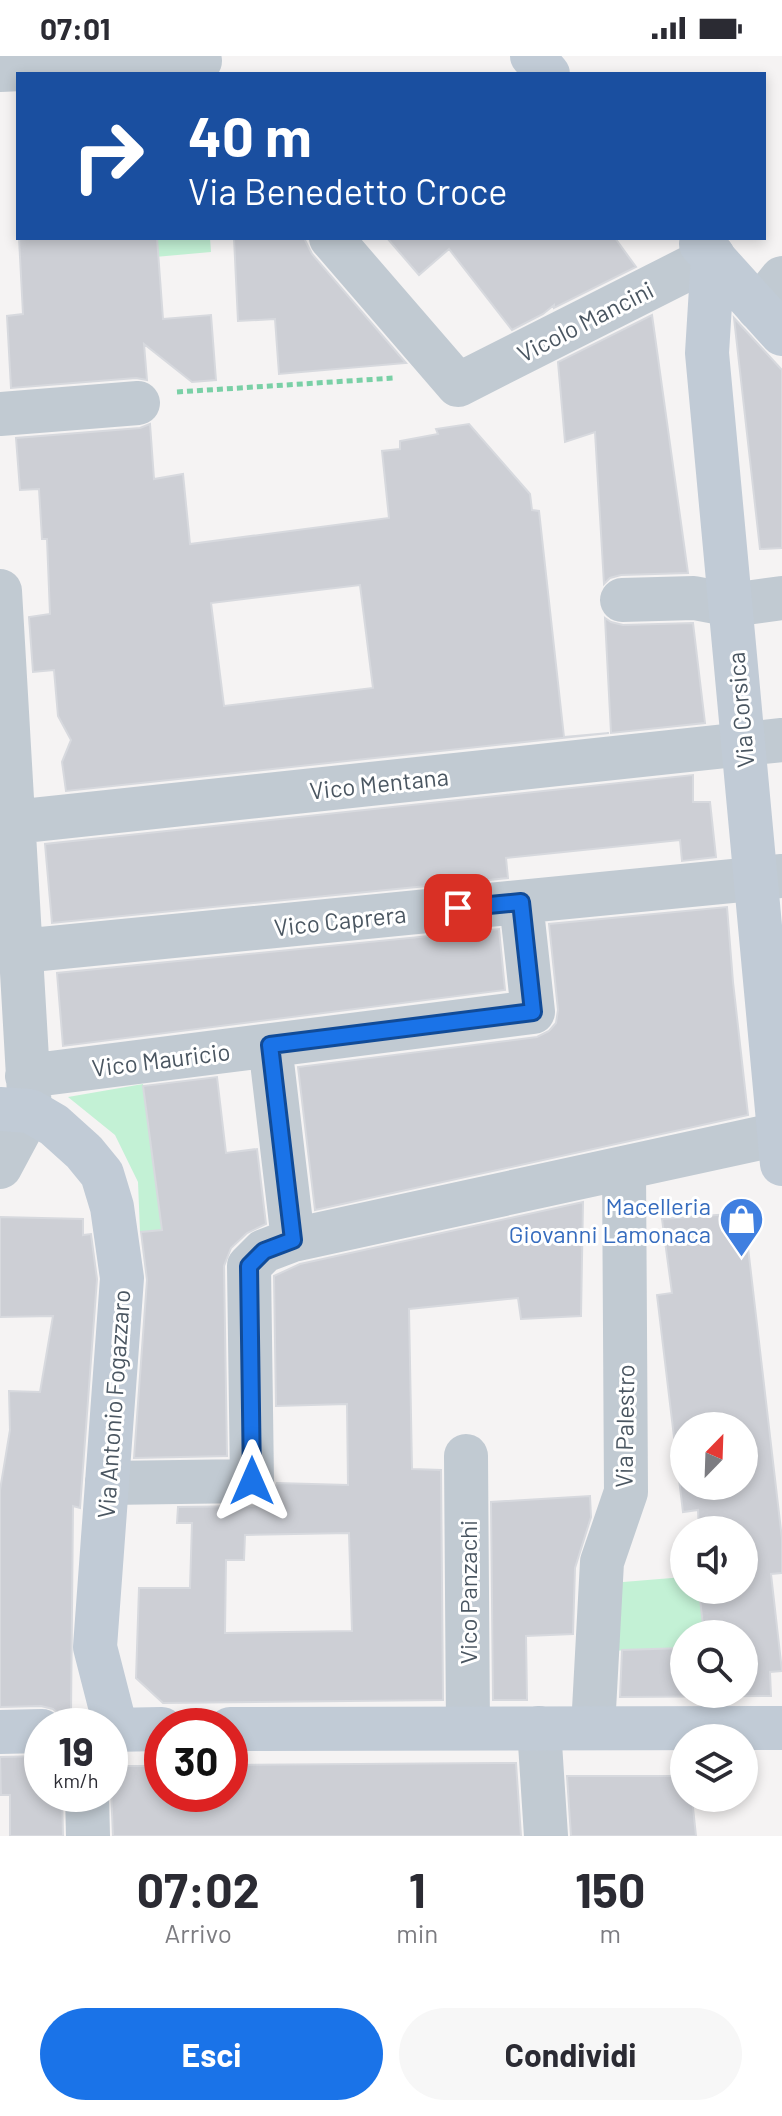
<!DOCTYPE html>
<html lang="it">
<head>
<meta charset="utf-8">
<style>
  body { margin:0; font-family:Barlow,sans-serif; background:#f7f7f7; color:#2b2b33; height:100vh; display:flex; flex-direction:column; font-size:30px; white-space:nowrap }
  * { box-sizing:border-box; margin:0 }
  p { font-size:26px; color:#7c7c81 }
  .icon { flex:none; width:44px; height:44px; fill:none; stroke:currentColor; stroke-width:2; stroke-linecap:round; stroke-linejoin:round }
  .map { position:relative; height:1780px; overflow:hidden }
  .panel { display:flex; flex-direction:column; background:#fff; flex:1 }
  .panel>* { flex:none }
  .guide { position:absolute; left:16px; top:16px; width:750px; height:168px; border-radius:0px; box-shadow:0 4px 12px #0003; background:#1a4fa0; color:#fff; overflow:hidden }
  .needle { width:52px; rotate:23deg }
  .controls { position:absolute; left:670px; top:1356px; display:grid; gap:16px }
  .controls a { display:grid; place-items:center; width:88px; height:88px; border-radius:50%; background:#fff; box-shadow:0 4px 12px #0003; font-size:40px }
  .speed { position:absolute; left:24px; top:1652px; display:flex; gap:16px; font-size:40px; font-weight:700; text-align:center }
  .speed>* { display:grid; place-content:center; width:104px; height:104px; border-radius:50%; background:#fff; box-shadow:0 4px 12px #0003; line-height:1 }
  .speed small { font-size:20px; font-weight:400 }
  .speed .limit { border:12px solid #d22; background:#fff; color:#111 }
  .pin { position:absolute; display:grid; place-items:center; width:68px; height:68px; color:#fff; margin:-34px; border-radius:16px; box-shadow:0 4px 12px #0006 }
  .me { position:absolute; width:88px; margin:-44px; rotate:0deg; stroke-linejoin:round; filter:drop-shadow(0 0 6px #0008) }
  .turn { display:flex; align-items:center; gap:28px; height:168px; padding:0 40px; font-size:36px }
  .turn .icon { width:104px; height:104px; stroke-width:2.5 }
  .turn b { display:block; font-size:56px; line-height:68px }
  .eta { display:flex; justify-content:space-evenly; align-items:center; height:136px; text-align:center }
  .eta b { font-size:48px; font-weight:700; line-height:56px }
  .button { display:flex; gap:16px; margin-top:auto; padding:16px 40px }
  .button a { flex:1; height:92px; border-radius:48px; background:#1a73e8; color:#fff; font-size:32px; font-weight:700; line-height:92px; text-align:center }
  .button a+a { background:#f7f7f7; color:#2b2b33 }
  .status { display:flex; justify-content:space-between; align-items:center; height:56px; padding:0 40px; background:#fff; direction:ltr }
  .status svg { height:22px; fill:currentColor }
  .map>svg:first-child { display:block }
  .green { fill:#c3f1d5 }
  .building { fill:#cdcfd5; stroke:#d7d9de; stroke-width:2; fill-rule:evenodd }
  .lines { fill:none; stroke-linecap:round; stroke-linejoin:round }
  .path { stroke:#7ad0a6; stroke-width:5; stroke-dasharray:6 4; stroke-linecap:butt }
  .street { stroke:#c1cad2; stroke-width:44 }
  .secondary { stroke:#c1cbd6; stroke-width:44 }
  .route-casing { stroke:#114b97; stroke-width:20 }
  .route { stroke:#1a73e8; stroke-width:14 }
  .labels { text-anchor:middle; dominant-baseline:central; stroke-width:6; stroke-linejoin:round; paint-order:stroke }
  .street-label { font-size:24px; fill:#4a5661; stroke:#fff }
  .shop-label { font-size:24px; fill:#366cbe; stroke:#fff; text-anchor:end }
</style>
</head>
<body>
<div class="status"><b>07:01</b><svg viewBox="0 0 49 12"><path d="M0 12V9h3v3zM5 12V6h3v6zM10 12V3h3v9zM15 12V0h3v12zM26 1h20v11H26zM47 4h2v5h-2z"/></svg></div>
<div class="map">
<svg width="782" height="1780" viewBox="0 0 782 1780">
  <rect width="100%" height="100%" fill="#f5f3f3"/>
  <path class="green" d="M108,182H210L211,196L110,205Z
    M143,1028L155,1120L184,1173L140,1176L138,1126L115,1079L68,1041Z
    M684,1521V1534H699L704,1578H684V1592L608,1595L611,1527Z"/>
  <path class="building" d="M19,182H157L163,263L211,259L216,324L192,326L144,288L147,324L136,322L11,332L7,260L23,258Z
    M234,182H304L312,198L406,307L279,318L275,263L238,265Z
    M387,182H615L636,211L554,252V249L543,258L512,274L449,193L419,219Z
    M652,259L688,517L621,519L610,522L604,528L595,376L565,386L558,306Z
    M734,262L782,314V492L760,493Z
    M150,368L154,423L183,418L190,488L389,462L382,395L400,393V385L438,378L436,373L469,368L530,438L532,454L539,455L564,681L609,677L66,735L62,706L71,684L58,660L54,614L33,616L29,561L50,558L47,483H42L39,433L20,434L16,382L140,372ZM360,529L373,632L224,650L211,547Z
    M605,562L611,566L623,569L693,567L705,667L611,677Z
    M693,719V746H710L716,801L682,805L680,784L506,802L508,822L52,867L45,788Z
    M727,851L733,926L748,1059L315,1154L298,1011L537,981L549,975L556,967L558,954L549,868Z
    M499,873L505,934L63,990L57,917Z
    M217,1021L226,1097L257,1093L266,1168L247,1177L231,1192L224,1210L227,1400L134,1402L147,1224L141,1176L162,1174L143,1030Z
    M583,1146L581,1260L521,1263L518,1242L409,1253L412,1413L441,1414L443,1644L163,1647L136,1622L139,1532H190L192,1467H177L178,1451L253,1450L265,1446L273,1438L277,1427L348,1429L347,1348L276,1350L274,1220L300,1208ZM349,1477L352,1575L225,1577L226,1504H244L245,1479Z
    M744,1157L782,1483V1517L771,1518L782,1615L770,1616L771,1640L620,1641L622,1594L684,1592V1638H744V1578H704L699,1534H744V1474H699L698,1454L683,1456L657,1239L672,1237L662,1163ZM684,1370H744V1430H684Z
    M0,1161L83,1163V1179L91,1178L97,1223L80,1452L73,1450L71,1659L61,1660L53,1653L41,1650L0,1651V1434L10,1374L9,1335L40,1336L53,1260L0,1261Z
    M590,1440L591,1461L575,1512L573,1578L526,1580L527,1644H493L491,1446Z
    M42,1700V1738H62L63,1780H10V1739H1L0,1701Z
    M497,1707H516L521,1780H113L110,1710H162V1738H230V1709Z
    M567,1720H684V1742H692L696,1780H571Z"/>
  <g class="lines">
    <path class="path" d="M177,336L394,322"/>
    <path class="street" d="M0,14L200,5
      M331,182L458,329L713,200
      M758,252L782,222
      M0,358L138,347
      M0,535L30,1055L0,1111
      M622,544L694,542L731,549L782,542
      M14,766L782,684
      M21,895L782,820
      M270,989L293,1184
      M27,1020L533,956L521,846
      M466,1400L468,1672
      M107,1427L252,1425L249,1210L264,1195L293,1184L779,1078
      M539,1672L546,1780
      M593,1672L602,1506L626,1436L624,1112
      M87,1738L88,1780"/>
    <path class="secondary" d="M532,0L548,18
      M701,188L782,278
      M713,200L707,297L782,1108
      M0,1053L30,1055L54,1069L84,1096L102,1118L112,1151L122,1222L95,1591L116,1673
      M230,1673L782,1672
      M110,1674L162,1673
      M0,1676L42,1675"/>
  </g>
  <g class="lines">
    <defs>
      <path id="route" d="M252,1425L249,1210L264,1195L293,1184L270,989L533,956L521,846L458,852"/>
    </defs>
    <use href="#route" class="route-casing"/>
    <use href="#route" class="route"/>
  </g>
  <defs>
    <symbol id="shop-pin" viewBox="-11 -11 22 30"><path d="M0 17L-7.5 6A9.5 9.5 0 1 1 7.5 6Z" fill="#3f7fe0" stroke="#fff"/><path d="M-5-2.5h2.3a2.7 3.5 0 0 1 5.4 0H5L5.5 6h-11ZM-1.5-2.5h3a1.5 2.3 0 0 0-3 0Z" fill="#fff"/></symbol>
  </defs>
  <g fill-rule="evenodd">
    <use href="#shop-pin" x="716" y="1138" width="51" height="69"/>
  </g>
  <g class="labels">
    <g class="street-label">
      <text transform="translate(585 265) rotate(-27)">Vicolo Mancini</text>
      <text transform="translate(740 654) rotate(-95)">Via Corsica</text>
      <text transform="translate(379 727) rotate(-6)">Vico Mentana</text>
      <text transform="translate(340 864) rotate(-6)">Vico Caprera</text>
      <text transform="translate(161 1003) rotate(-7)">Vico Mauricio</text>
      <text transform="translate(113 1348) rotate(-86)">Via Antonio Fogazzaro</text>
      <text transform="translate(624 1370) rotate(-89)">Via Palestro</text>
      <text transform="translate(467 1536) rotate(-90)">Vico Panzachi</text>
    </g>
    <g class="shop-label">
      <text x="711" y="1149">Macelleria<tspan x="711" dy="28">Giovanni Lamonaca</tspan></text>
    </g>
  </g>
</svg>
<div class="controls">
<a><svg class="needle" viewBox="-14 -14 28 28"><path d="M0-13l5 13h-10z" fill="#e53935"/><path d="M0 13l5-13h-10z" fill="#7c7c81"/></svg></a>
<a><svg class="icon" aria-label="sound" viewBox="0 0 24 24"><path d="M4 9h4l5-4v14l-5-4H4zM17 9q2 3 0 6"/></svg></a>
<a><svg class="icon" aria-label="search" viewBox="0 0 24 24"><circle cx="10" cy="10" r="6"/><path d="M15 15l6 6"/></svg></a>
<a><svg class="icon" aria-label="layers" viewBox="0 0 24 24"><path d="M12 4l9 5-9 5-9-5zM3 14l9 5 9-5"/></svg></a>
</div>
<div class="speed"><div>19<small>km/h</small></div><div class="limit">30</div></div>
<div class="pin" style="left:458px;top:852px;background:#d93025"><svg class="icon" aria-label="arrive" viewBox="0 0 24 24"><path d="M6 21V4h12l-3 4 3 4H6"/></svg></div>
<svg class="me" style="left:252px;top:1425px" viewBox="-20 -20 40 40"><path d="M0-17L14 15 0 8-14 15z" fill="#1a73e8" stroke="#fff" stroke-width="4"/></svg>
<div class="guide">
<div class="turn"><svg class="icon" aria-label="right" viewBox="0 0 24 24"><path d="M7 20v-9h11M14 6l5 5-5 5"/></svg><div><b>40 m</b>Via Benedetto Croce</div></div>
</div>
</div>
<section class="panel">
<div class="eta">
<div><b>07:02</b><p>Arrivo</p></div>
<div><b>1</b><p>min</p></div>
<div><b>150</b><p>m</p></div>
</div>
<div class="button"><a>Esci</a><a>Condividi</a></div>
</section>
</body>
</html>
